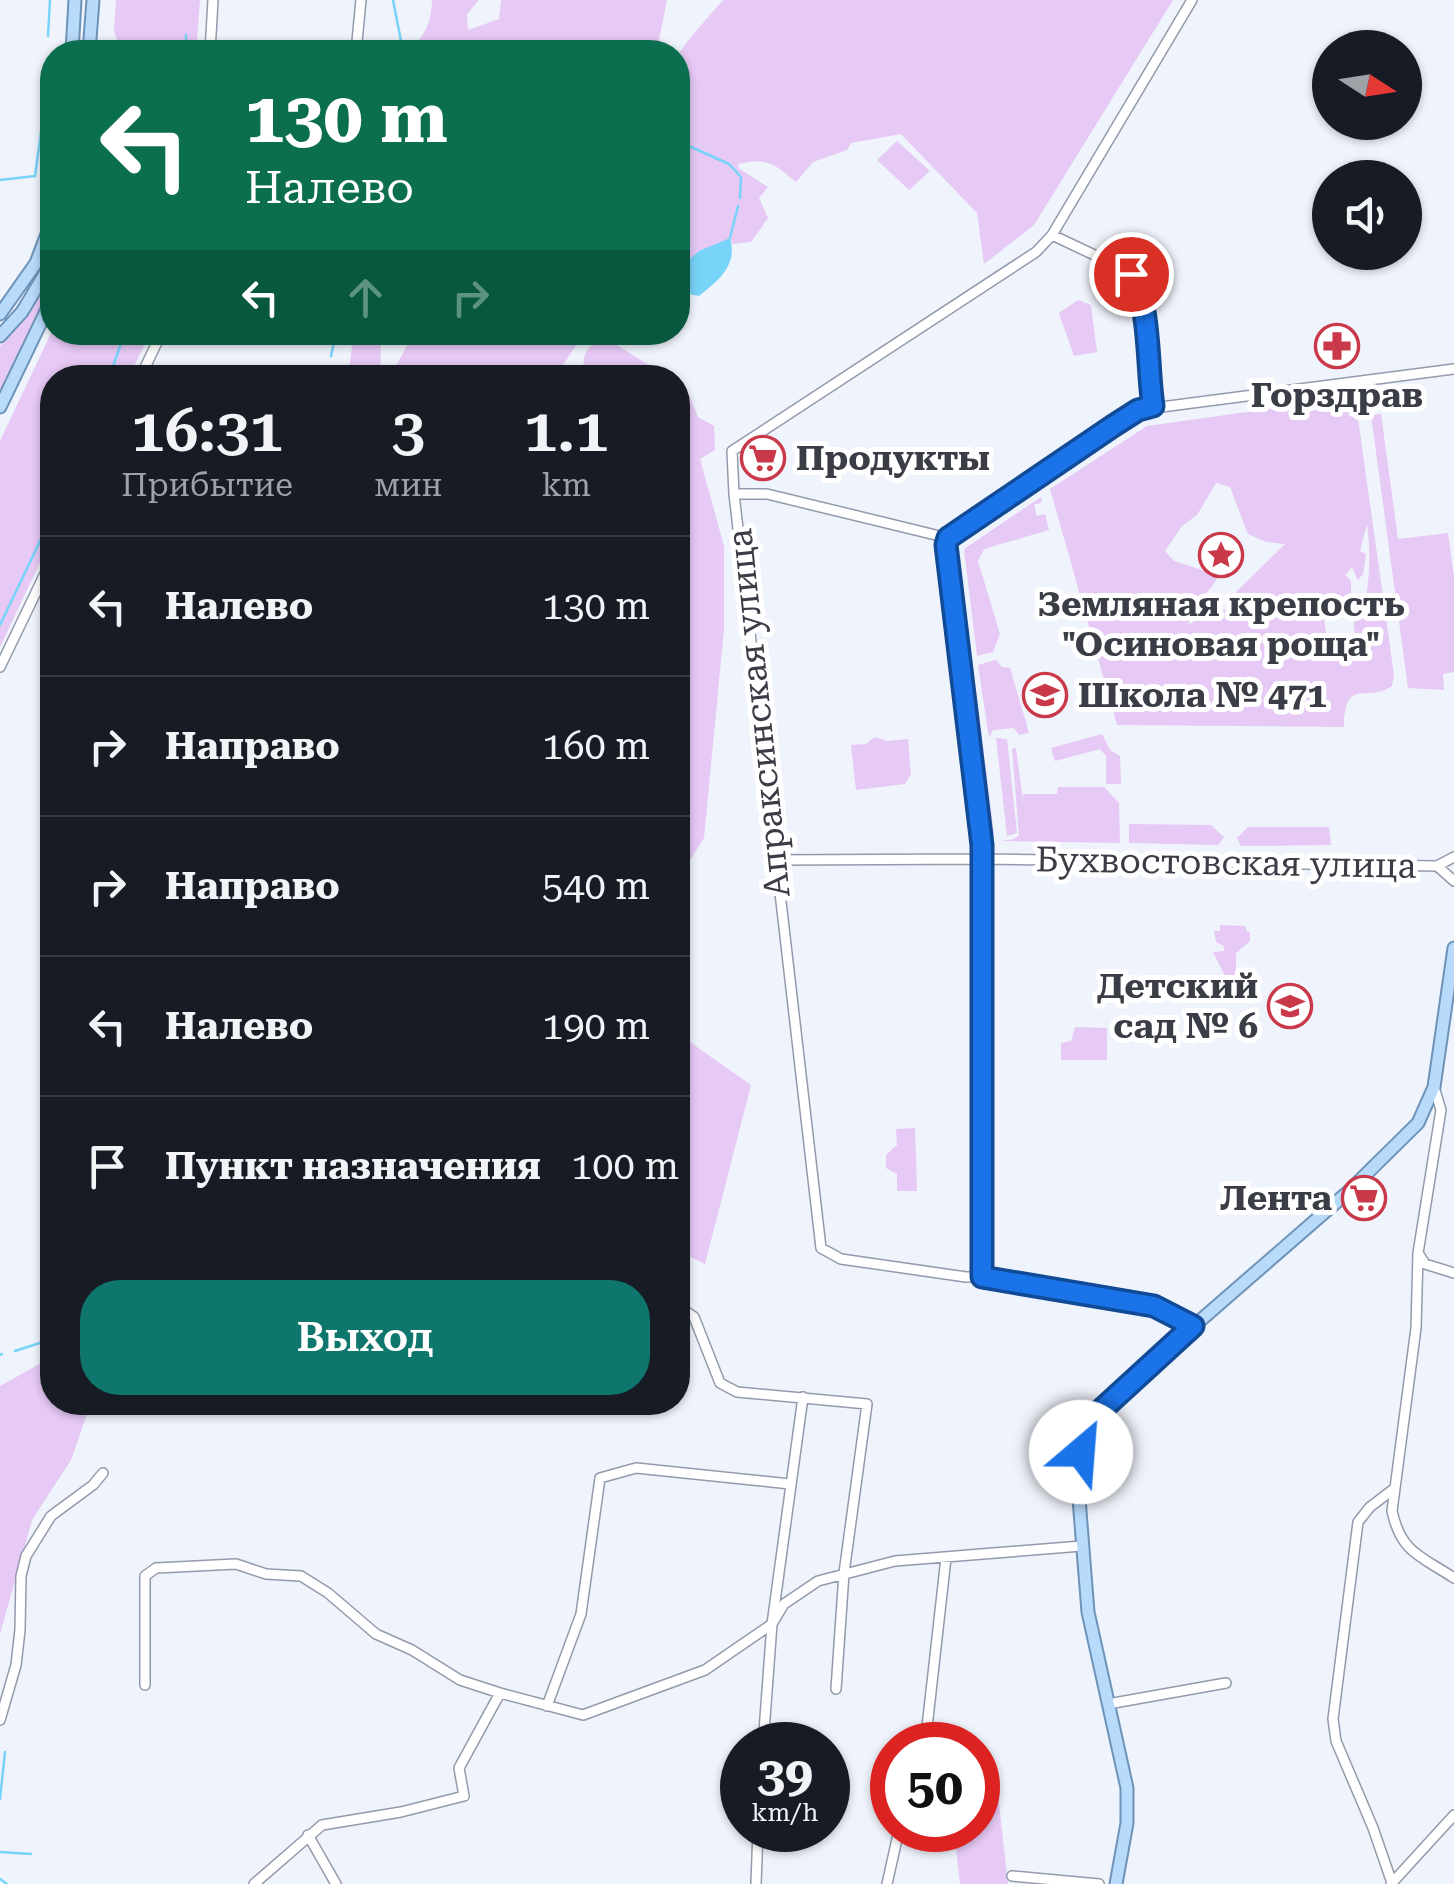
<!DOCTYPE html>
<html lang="ru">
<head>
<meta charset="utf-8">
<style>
  body { margin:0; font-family:"Roboto Serif",serif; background:#20242c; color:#f1f3f6; height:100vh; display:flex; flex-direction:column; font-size:38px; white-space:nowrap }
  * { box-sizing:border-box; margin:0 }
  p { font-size:32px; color:#9ea1a6 }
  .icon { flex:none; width:55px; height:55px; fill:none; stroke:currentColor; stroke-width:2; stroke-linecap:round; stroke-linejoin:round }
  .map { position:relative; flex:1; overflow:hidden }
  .details { position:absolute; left:40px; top:365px; width:650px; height:1050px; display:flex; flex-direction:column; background:#171b24; border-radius:40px; box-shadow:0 2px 8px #0004 }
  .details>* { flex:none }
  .guide { position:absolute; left:40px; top:40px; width:650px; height:305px; border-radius:40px; box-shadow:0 2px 8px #0004; background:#0b6e4f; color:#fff; overflow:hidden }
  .needle { width:65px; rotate:102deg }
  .controls { position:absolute; left:1312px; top:30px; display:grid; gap:20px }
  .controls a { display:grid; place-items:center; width:110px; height:110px; border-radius:50%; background:#171b24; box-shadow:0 2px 8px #0004; font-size:50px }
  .speed { position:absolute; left:720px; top:1722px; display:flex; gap:20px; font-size:50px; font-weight:700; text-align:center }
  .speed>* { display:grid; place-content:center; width:130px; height:130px; border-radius:50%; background:#171b24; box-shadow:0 2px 8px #0004; line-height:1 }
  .speed small { font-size:25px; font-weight:400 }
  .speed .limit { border:15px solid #d22; background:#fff; color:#111 }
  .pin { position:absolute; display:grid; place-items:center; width:85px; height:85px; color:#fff; margin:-42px; border:5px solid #fff; border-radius:50%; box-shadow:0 2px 10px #0007 }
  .me { position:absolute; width:110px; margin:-55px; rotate:27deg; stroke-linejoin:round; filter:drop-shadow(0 0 8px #0008) }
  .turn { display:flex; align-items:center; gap:35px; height:210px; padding:0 40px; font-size:45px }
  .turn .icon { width:130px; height:130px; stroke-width:2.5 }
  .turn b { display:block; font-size:70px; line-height:85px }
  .lanes { display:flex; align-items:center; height:95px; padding:0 40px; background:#0003; justify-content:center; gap:50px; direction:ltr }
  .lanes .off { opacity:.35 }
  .eta { display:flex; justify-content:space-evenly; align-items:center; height:170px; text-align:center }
  .eta b { font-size:60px; font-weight:600; line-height:70px }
  .action { display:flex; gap:20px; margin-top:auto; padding:20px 40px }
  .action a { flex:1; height:115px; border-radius:40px; background:#0f766e; color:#fff; font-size:40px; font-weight:600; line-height:115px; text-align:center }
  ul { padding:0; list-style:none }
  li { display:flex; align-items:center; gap:30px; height:140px; padding:0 40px; border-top:2px solid #363941 }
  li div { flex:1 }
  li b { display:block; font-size:38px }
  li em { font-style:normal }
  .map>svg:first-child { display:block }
  .green { fill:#e6c9f5; fill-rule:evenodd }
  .water { fill:#78d3f8 }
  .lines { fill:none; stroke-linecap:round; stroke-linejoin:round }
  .stream { stroke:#78d3f8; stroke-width:2.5 }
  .minor-casing { stroke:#939aad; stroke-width:12 }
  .major-casing { stroke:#6d93b9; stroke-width:15 }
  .minor { stroke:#fff; stroke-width:9 }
  .major { stroke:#b8dafb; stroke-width:11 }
  .route-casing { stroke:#114b97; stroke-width:25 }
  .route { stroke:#1a73e8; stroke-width:18 }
  .labels { text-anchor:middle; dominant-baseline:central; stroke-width:10; stroke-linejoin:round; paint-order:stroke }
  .poi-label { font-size:35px; font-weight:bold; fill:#3a3d45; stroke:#fff }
  .street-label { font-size:35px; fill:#3a3d45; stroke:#fff }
</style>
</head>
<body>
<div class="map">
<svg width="1454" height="1884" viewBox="0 0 1454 1884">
  <rect width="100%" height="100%" fill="#eff3fb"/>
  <path class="green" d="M116,0H200L196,52H121L114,31Z
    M432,0H479L467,14L468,30L499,19L501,0H667L659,40L673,52L456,50L409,52C425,34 431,25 432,0Z
    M723,0H1173L1034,225L984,264L977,213L901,134L851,143L847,150L813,162L796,182C775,164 766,157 739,164L738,168L768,187L759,198L768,218L751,242L733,244L730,238L678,272V55C691,35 707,19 723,0Z
    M897,141L930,171L909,190L877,160Z
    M52,279C52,309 15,363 0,392V346L25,320Z
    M1078,300L1091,305L1097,352L1074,356L1059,313Z
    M52,331L150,333L129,377L52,378V537L0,647V441Z
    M354,333H383C378,346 383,363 379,377H348Z
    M414,333V332L584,333L555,377H399L396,366Z
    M603,336L667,377H586C580,356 585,349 603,336Z
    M678,382L685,385L698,417L714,426L715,450L700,459L724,546V629L704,838L689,862L678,867Z
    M1355,397L1394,675L1392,686C1366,704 1345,675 1344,727L1117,725L1050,489L1147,426ZM1216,483L1230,487L1248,534L1266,542L1285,544L1236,592L1240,608L1213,611L1188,625L1195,609L1217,579L1214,574L1174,561L1165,551L1182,526L1197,515ZM1367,524C1370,545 1370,570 1367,591C1364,618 1342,612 1363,652L1349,650L1330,662L1324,619L1336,620L1351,594V581L1345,575L1352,567L1358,580L1363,574L1366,554L1360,551Z
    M1381,414L1398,539L1448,533L1454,576V672L1443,674L1444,690L1408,688L1371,415Z
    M1041,497L1042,502L1034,505L1037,516L1045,514L1049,530L984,549L978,561L1000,634L993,652L977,656L964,549Z
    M996,660L1002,667L1010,668L1029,733L1019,735L1014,728L993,730L989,738L978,665Z
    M973,666L994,834L992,839L987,835L968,667Z
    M1102,734L1110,750L1120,756L1121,784H1106V756L1100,749L1055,761L1051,748Z
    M875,737L887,741L908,739L911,774L905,784L856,790L851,745L866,744Z
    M996,738L1007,739L1017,833L1007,836Z
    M1016,748L1023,801V794H1057L1058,787H1104L1119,803L1120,843L1000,841L1014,839L1019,835L1012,749Z
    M1129,824L1211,825L1224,837L1218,845L1129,843Z
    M1248,827H1329L1331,845L1241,846L1237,838Z
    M1220,925L1246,926V931L1250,932V941L1236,953V984H1229L1213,952L1224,951V946L1216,942L1214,931H1220Z
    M1075,1027L1107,1028V1060H1061V1043L1071,1041Z
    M678,1039L687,1040L751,1085L705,1264L678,1251Z
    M915,1128L917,1191H897V1174L886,1168V1155L897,1145L896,1129Z
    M52,1357V1402L91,1403L71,1460L32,1520L0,1634V1386Z
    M998,1795L1008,1884H960L954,1830H978V1798Z"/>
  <path class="water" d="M730,238C738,265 719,280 699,296L678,292V269L699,251Z"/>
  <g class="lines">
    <path class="stream" d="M393,0L402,46L399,52
      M48,36L50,0
      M186,52V35
      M678,141L729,164L741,177L740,198
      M0,180L35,176L43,118
      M730,238L738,206
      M331,356L336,332
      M109,378L125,332
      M326,378L329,367
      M0,625L52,516
      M15,1351L52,1339
      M0,1355L2,1354
      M0,1799L5,1752
      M0,1852L31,1854
      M0,1879L7,1884"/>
    <defs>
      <path id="minor" d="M1192,0L1052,235L1036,252L732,451L734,494L821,1248L841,1259L966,1277H995L1153,1306L1193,1326
        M210,52L213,0
        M356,52L361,0
        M1052,235L1122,268L1137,283L1153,406
        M140,378L162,332
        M734,494H767L948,538
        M0,667L52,559
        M775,860L982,859L1437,866L1454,857
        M1437,866L1454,881
        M1434,1087L1441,1110L1418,1253L1425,1264L1454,1273
        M1418,1253L1416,1328L1392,1511C1401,1553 1421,1556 1454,1578
        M982,1277V845L946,553L948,538L1138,410L1454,369
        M678,1306L694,1317L720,1383L737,1392L867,1404L844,1573L836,1689
        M145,1685V1576L156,1568L236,1564L266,1574L301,1576L328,1593L376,1634L412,1650L460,1680L500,1693
        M1108,1704L1226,1683
        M547,1706L581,1614L600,1478L636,1468L790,1484
        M0,1720L16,1665L20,1630L21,1576L26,1556L51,1516L93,1485L103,1473
        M763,1745L772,1624L803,1397
        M925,1745L946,1558
        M308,1835L336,1884
        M1012,1876L1099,1884
        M1392,1883L1373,1828L1336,1741L1333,1719L1358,1522L1370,1507L1395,1488
        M254,1884L322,1825L401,1812L464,1796L459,1768L500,1693L583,1715L705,1670L772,1624L784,1604L818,1581L895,1561L1082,1546
        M756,1884L758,1830
        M887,1884L899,1830
        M1391,1884L1454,1815"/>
      <path id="major" d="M72,52L75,0
        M89,52L93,0
        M0,314L36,263L52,221
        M0,336L22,312L52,262
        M0,407L52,299
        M1116,1884L1127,1823V1788L1088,1612L1078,1486L1081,1452L1087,1433L1098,1413L1118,1392L1348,1192L1418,1123L1434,1087L1454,948"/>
    </defs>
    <use href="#minor" class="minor-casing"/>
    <use href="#major" class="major-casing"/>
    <use href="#minor" class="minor"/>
    <use href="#major" class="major"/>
  </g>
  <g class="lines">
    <defs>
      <path id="route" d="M1081,1452L1098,1413L1193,1326L1154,1306L982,1277V845L946,545L948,538L1113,426L1138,410L1153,406C1147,369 1151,305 1131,274"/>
    </defs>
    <use href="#route" class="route-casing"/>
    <use href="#route" class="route"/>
  </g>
  <defs>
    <symbol id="pharmacy-ring" viewBox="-11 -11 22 22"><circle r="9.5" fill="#fff" stroke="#ca3949" stroke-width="1.5"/><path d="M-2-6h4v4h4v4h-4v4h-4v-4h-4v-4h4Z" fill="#ca3949"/></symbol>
    <symbol id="supermarket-ring" viewBox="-11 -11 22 22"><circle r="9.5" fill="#fff" stroke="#ca3949" stroke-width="1.5"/><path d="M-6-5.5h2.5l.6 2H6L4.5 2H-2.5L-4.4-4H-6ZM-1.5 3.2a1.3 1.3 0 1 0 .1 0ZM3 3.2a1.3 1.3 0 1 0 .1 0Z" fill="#ca3949"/></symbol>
    <symbol id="sight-ring" viewBox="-11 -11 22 22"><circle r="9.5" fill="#fff" stroke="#ca3949" stroke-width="1.5"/><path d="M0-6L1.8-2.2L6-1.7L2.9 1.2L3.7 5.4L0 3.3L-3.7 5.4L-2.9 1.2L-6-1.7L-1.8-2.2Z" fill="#ca3949"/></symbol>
    <symbol id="school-ring" viewBox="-11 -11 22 22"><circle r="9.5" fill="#fff" stroke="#ca3949" stroke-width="1.5"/><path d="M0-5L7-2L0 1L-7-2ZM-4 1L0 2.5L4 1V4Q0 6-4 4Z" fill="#ca3949"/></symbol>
  </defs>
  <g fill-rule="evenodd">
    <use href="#pharmacy-ring" x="1312" y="321" width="50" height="50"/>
    <use href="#supermarket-ring" x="738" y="433" width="50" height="50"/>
    <use href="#sight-ring" x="1196" y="530" width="50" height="50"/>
    <use href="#school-ring" x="1020" y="670" width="50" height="50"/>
    <use href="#school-ring" x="1265" y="981" width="50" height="50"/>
    <use href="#supermarket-ring" x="1339" y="1173" width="50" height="50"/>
  </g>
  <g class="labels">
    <g class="poi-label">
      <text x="1337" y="395">Горздрав</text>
      <text x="796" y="458" text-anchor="start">Продукты</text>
      <text x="1221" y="604">Земляная крепость<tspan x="1221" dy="40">"Осиновая роща"</tspan></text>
      <text x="1078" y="695" text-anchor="start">Школа № 471</text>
      <text x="1258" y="986" text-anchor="end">Детский<tspan x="1258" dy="40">сад № 6</tspan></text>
      <text x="1332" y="1198" text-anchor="end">Лента</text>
    </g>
    <g class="street-label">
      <text transform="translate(759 713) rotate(-96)">Апраксинская улица</text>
      <text transform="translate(1226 863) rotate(1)">Бухвостовская улица</text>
    </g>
  </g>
</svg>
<div class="controls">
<a><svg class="needle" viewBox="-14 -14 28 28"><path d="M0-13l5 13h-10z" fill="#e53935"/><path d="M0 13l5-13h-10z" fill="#9ea1a6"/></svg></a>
<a><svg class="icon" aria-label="sound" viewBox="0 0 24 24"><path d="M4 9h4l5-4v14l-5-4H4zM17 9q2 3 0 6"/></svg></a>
</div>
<div class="speed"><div>39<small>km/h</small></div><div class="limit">50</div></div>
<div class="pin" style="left:1131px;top:274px;background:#d93025"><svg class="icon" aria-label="arrive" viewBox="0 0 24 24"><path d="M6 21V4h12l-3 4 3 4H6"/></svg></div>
<svg class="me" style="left:1081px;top:1452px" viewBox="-20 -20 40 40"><circle r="19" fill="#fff"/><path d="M0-13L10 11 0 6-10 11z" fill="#1a73e8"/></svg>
<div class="guide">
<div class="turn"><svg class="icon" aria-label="left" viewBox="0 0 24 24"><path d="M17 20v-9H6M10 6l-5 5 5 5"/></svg><div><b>130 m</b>Налево</div></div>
<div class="lanes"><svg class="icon" aria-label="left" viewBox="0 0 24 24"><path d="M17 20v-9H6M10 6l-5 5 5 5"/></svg><svg class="icon off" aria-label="ahead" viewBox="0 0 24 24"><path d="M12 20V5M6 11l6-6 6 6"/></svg><svg class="icon off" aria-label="right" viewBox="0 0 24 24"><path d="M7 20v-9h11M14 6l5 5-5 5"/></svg></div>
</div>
<section class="details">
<div class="eta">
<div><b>16:31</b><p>Прибытие</p></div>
<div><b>3</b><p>мин</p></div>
<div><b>1.1</b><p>km</p></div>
</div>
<ul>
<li><svg class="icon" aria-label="left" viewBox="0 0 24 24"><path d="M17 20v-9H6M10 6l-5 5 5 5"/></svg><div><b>Налево</b></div><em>130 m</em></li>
<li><svg class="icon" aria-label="right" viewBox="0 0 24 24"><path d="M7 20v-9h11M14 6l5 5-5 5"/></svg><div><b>Направо</b></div><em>160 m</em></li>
<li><svg class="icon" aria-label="right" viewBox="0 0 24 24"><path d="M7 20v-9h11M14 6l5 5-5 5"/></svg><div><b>Направо</b></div><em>540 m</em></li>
<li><svg class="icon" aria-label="left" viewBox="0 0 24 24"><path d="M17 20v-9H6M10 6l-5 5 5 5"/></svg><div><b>Налево</b></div><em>190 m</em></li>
<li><svg class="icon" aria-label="arrive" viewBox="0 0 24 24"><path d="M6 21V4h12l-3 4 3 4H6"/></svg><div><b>Пункт назначения</b></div><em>100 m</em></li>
</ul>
<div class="action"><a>Выход</a></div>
</section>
</div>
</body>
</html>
